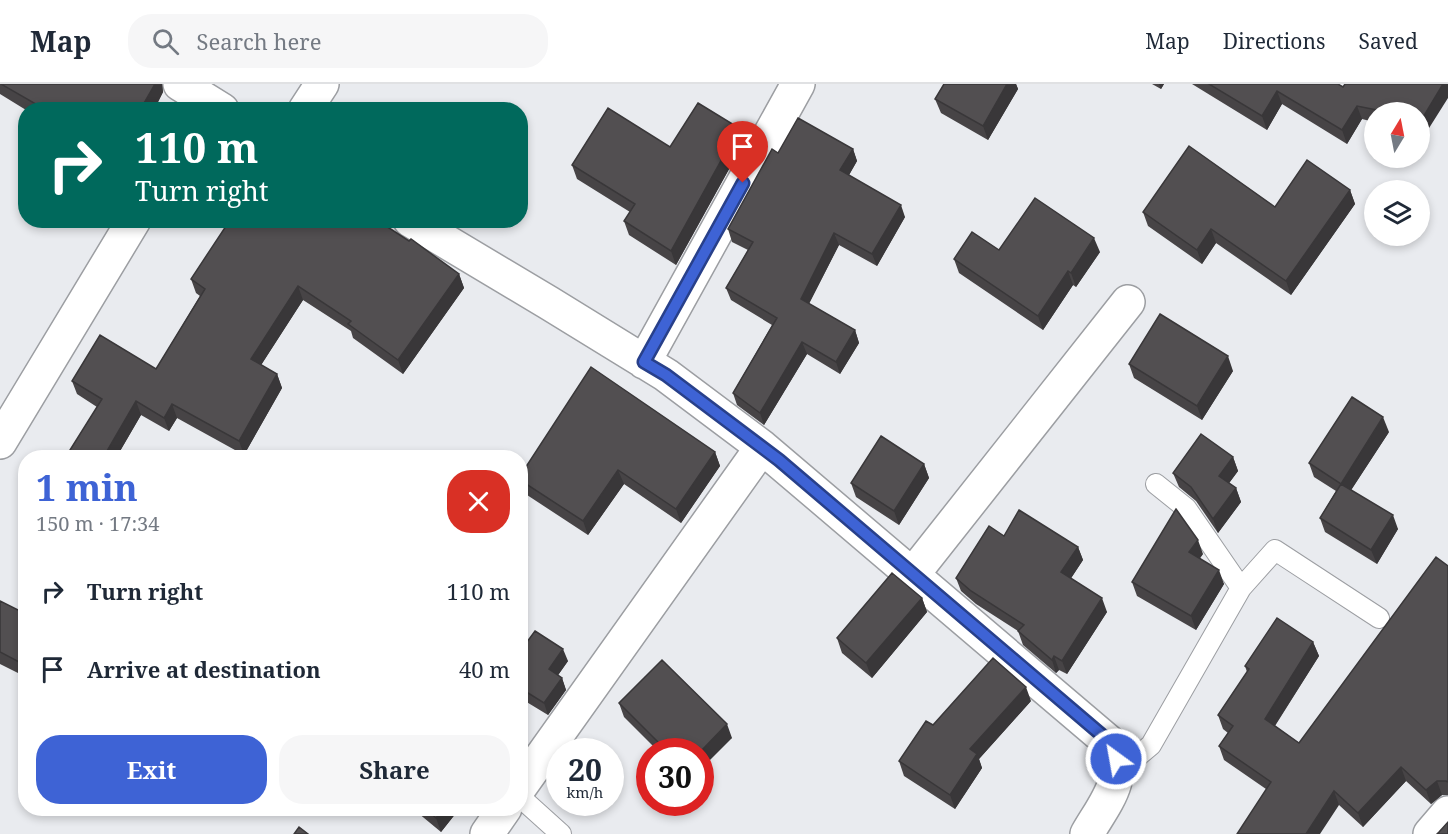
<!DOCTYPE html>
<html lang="en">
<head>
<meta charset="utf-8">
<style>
  body { margin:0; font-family:"Noto Serif",serif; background:#f6f6f7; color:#1f2937; height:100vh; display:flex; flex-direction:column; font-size:22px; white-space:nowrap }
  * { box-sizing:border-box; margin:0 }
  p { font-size:20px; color:#747a83 }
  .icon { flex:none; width:33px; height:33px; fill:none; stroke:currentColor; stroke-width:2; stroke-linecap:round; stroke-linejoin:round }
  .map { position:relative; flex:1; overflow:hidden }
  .details { position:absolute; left:18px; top:366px; width:510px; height:366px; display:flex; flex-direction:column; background:#fff; border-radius:24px; box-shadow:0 3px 9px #0003 }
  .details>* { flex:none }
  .hud { position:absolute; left:18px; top:18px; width:510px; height:126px; border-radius:24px; box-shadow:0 3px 9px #0003; background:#00695c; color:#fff; overflow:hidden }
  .needle { width:39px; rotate:10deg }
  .buttons { position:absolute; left:1364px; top:18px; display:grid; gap:12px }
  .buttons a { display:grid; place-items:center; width:66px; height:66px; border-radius:50%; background:#fff; box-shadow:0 3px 9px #0003; font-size:30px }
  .speed { position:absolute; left:546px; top:654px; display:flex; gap:12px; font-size:30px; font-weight:700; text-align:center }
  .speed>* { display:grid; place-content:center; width:78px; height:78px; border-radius:50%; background:#fff; box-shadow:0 3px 9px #0003; line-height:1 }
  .speed small { font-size:15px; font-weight:400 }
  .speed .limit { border:9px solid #d22; background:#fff; color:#111 }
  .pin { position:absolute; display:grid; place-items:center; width:51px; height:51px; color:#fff; margin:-62px -26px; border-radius:50% 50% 50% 0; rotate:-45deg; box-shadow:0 0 6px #0007 }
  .pin .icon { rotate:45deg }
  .me { position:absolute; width:66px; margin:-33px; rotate:328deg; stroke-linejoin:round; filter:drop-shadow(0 0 4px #0008) }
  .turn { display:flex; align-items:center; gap:21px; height:126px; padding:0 18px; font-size:27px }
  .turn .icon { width:78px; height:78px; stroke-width:2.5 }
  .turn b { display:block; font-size:42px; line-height:51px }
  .round { display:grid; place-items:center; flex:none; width:63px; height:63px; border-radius:24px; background:#f6f6f7 }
  .headline { display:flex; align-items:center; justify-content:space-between; height:102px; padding:0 18px }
  h1 { font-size:36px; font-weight:700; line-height:45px; color:#3e63d5 }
  .primary-button { display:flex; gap:12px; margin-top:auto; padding:12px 18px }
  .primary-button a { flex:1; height:69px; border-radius:24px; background:#3e63d5; color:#fff; font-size:24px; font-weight:700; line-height:69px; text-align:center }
  .primary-button a+a { background:#f6f6f7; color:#1f2937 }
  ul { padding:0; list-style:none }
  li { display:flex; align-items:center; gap:18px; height:78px; padding:0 18px }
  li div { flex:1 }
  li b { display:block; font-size:22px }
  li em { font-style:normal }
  header { display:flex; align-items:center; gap:36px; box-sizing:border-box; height:84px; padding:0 30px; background:#fff; border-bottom:2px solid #e0e1e3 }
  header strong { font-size:28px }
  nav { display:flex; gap:33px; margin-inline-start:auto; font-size:21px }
  .search { width:420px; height:54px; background:#f6f6f7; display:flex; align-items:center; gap:15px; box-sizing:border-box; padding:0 21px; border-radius:24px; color:#747a83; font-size:22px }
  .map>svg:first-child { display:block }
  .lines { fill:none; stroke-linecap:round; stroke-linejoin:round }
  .lane-casing { stroke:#9c9ea2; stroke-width:22 }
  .street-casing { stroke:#9c9ea2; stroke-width:36 }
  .lane { stroke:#fff; stroke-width:20 }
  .street { stroke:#fff; stroke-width:33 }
  .wall { fill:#474446 }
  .shaded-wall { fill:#393739 }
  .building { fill:#524f51; stroke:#393739; stroke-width:1.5 }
  .route-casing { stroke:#28408a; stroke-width:15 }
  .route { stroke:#3e63d5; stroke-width:10 }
</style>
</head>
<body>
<header>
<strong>Map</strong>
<div class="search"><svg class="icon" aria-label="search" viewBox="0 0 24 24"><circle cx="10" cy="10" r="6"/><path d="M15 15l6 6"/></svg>Search here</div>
<nav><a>Map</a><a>Directions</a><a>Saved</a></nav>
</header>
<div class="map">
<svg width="1448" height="750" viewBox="0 0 1448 750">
  <rect width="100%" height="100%" fill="#e9ebef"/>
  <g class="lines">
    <defs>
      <path id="lane" d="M1156,400L1186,424L1241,504
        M1118,689L1151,661L1241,504L1275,466L1379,534
        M520,713L561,750"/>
      <path id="street" d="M180,0L222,26
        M305,26L322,0
        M410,136L549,219L666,291L762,363L1110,659C1129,694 1104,720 1087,750
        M644,278L798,0
        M0,358L134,136
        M913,490L1128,218
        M520,703L762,363
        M487,750L505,724
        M1430,750L1448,729"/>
    </defs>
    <use href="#lane" class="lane-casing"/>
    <use href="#street" class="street-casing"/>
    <use href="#lane" class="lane"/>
    <use href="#street" class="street"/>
  </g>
  <path class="wall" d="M0,0H162L163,8L154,26H26L0,10Z
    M944,0H1016L1018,5L988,56L941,29L935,15Z
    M1152,0H1164L1161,5Z
    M1192,0H1338L1343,3L1448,0L1419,60V28H1374V38L1362,35L1347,60L1282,20L1267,46Z
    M744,58L676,181L629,151L624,137L630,128L577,95L572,81L670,63Z
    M853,65L857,77L849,91L905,133L877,182L839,161L809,220L855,246L859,259L840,290L807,270L764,341L737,321L733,309L772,241L731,216L726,204L748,166L732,158L728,145L778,69Z
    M1350,106L1355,120L1291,211L1216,159L1202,180L1148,142L1143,128L1275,123Z
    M999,166L1100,168L1076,203L1073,201L1043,246L959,189L954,175Z
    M459,190L464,204L403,290L353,254L351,247L303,216L261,281L277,290L282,304L244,371L177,334L169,347L141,331L116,374H65L97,323L77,310L72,297L156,285L200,212L196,209L191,195Z
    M1129,280L1233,287L1202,336L1134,294Z
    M1389,348L1351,406L1398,445L1377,480L1325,448L1320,434L1336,407L1314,393L1309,379Z
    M715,368L720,382L681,439L624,400L588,451L524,409L520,400V392Z
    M1233,373L1238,387L1229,399L1236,404L1241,418L1218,449L1196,417L1179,403L1173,389Z
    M924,380L929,394L899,441L856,413L851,399Z
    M1004,452L1078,463L1083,476L1071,494L1107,528L1067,590L1059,586L1056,589L1023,561L1018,547L976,520L961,507L956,494Z
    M1203,470L1200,474L1224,500L1196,546L1137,512L1132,498Z
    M1448,482V711H1442L1431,720L1406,697L1363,743L1339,721L1266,705L1224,676L1219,662L1228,649L1223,645L1218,631L1247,588L1245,582L1313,558L1319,572L1275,642L1299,659Z
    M922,514L927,528L872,594L842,569L837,554Z
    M0,517L26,530V593L0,580Z
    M520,553L527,558L568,577L558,591L562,594L566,606L548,631L520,614Z
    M1031,617L979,675L982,684L955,725L904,692L899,677L933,641Z
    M619,619L732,654L700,668H659L624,633Z
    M122,724H139L134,732Z
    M412,724H460L441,748Z"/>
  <path class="shaded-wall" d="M155,0H162L163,8L154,26H140Z
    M1007,0H1016L1018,5L988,56L983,42Z
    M1159,0H1164L1161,5Z
    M1443,0H1448V14L1419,60V40Z
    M1277,7L1282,20L1267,46L1262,32Z
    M1357,22L1362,35L1347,60L1342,46Z
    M739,44L744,58L676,181L671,167Z
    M853,65L857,77L845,98L840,86Z
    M1350,106L1355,120L1291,211L1286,197Z
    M901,121L905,133L877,182L872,170Z
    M1211,145L1216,159L1202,180L1197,166Z
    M834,149L839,161L805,227L801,215Z
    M1094,154L1100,168L1076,203L1071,189Z
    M1068,187L1073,201L1043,246L1038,232Z
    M459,190L464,204L403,290L398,276Z
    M298,202L303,216L256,289L251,275Z
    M855,246L859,259L840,290L836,278Z
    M802,258L807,270L764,341L760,329Z
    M1228,272L1233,287L1202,336L1197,322Z
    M277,290L282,304L244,371L239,357Z
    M136,317L141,331L116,374H103Z
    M172,320L177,334L169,347L164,334Z
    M1383,333L1389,348L1346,414L1341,400Z
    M715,368L720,382L681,439L676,425Z
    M1233,373L1238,387L1224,406L1219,392Z
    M924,380L929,394L899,441L894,427Z
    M618,386L624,400L588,451L583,437Z
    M1236,404L1241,418L1218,449L1213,435Z
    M1393,431L1398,445L1377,480L1371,466Z
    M1198,456L1203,470L1194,482L1189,468Z
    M1078,463L1083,476L1066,502L1061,488Z
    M1219,486L1224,500L1196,546L1191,532Z
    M922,514L927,528L872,594L866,579Z
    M1102,514L1107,528L1067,590L1062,577Z
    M1313,558L1319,572L1270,649L1265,635Z
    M563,565L568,577L554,597L549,585Z
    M26,570V592L21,579Z
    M1054,572L1059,586L1056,589L1052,576Z
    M562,594L566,606L548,631L544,619Z
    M1026,603L1031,617L979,675L982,684L955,725L950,711L970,665Z
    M727,640L732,654L700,686V668Z
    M1401,683L1406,697L1363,743L1358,729Z
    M1437,697L1442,711L1431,720L1426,706Z
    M1334,707L1339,721L1320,750H1306Z
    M131,724H139L134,732Z
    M444,724H460L441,748L436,734Z"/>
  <path class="building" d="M1,0H155L140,26H46Z
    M944,0H1007L983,42L935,15Z
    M1209,0H1338L1343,3L1345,0H1443L1419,40V28H1384L1382,27L1357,22L1342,46L1277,7L1262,32Z
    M698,19L739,44L671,167L624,137L635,120L572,81L608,24L670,63Z
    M798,34L853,65L840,86L901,121L872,170L834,149L801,215L855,246L836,278L802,258L760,329L733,309L777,234L726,204L753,158L728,145L772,65L778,69Z
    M1189,62L1275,123L1307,76L1350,106L1286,197L1211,145L1197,166L1143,128Z
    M1035,114L1094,154L1071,189L1068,187L1038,232L954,175L972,148L999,166Z
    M230,136H377L409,157L411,155L459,190L398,276L348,240L351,237L298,202L251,275L277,290L239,357L172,320L164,334L136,317L103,374H65L102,315L72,297L100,251L156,285L205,205L191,195Z
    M1160,230L1228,272L1197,322L1129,280Z
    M591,283L715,368L676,425L618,386L583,437L520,396V392Z
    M1352,313L1383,333L1341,400L1309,379Z
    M1201,350L1233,373L1219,392L1236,404L1213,435L1191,403L1173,389Z
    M881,352L924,380L894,427L851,399Z
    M1341,400L1393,431L1371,466L1320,434Z
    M1176,425L1198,456L1189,468L1219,486L1191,532L1132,498Z
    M1019,426L1078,463L1061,488L1102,514L1062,577L1054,572L1052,576L1018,547L1024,541L971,507L956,494L989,442L1004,452Z
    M1436,473L1448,482V698L1446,697H1437L1426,706L1401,683L1358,729L1334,707L1306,750H1237L1271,698L1219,662L1233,642L1218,631L1249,585L1245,582L1277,534L1313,558L1265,635L1299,659Z
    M892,489L922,514L866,579L837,554Z
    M0,517L26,530V570L21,579L0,568Z
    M535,547L563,565L549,585L562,594L544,619L520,604V553L527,558Z
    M993,574L1026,603L970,665L977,670L950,711L899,677L926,637L933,641Z
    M662,576L727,640L700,668H668L619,619Z
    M425,724H444L436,734Z
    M1448,738V750H1437L1439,748Z
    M299,743L308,750H294Z"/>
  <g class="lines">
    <defs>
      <path id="route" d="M743,99L644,278L666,291L779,376L1110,658L1116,675"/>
    </defs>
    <use href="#route" class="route-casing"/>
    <use href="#route" class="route"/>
  </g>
</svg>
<div class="buttons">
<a><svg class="needle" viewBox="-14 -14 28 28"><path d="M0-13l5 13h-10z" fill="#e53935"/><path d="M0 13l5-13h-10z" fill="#747a83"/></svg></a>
<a><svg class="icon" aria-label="layers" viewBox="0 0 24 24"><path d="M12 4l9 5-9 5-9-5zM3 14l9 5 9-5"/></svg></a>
</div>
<div class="speed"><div>20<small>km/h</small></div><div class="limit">30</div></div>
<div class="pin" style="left:743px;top:99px;background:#d93025"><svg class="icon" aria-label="arrive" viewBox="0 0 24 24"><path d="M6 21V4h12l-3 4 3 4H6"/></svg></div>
<svg class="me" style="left:1116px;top:675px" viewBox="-20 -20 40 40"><circle r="17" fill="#3e63d5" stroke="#fff" stroke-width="3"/><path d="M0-11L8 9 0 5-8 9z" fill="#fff"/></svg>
<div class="hud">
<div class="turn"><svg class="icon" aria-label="right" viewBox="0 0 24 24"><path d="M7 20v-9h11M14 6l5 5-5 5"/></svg><div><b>110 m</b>Turn right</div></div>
</div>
<section class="details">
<div class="headline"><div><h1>1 min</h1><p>150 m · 17:34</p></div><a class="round" style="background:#d93025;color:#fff"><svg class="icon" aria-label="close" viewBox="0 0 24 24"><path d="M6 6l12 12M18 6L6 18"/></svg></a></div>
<ul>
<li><svg class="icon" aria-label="right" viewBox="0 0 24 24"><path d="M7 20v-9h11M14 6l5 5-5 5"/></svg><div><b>Turn right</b></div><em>110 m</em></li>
<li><svg class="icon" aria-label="arrive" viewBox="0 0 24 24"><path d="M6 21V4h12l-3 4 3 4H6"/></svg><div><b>Arrive at destination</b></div><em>40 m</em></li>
</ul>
<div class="primary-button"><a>Exit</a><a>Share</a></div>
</section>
</div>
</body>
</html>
